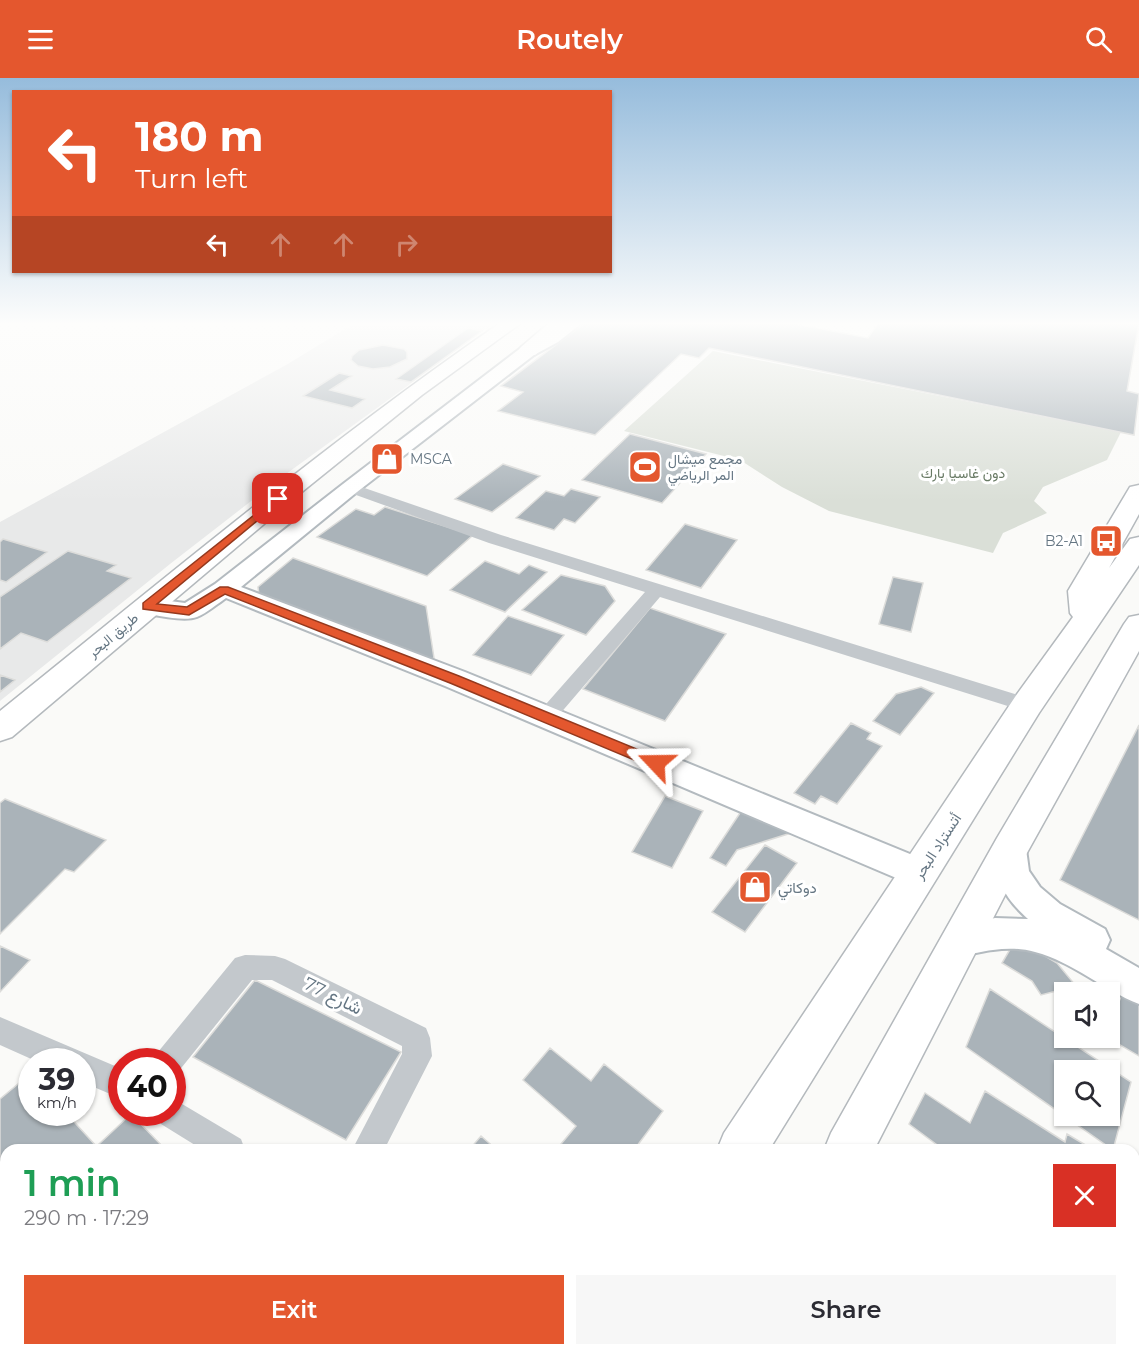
<!DOCTYPE html>
<html lang="en">
<head>
<meta charset="utf-8">
<style>
  body { margin:0; font-family:Montserrat,Vazirmatn,sans-serif; background:#f7f7f7; color:#2b2b33; height:100vh; display:flex; flex-direction:column; font-size:22px; white-space:nowrap }
  * { box-sizing:border-box; margin:0 }
  p { font-size:20px; color:#7c7c81 }
  .icon { flex:none; width:33px; height:33px; fill:none; stroke:currentColor; stroke-width:2; stroke-linecap:round; stroke-linejoin:round }
  .map { position:relative; flex:1; overflow:hidden }
  .side { position:absolute; left:0px; top:1066px; width:1140px; height:212px; display:flex; flex-direction:column; background:#fff; border-radius:18px 18px 0 0; box-shadow:0 2px 4px #0004 }
  .side>* { flex:none }
  .banner { position:absolute; left:12px; top:12px; width:600px; height:183px; border-radius:0px; box-shadow:0 2px 4px #0004; background:#e4572e; color:#fff; overflow:hidden }
  .controls { position:absolute; left:1054px; top:904px; display:grid; gap:12px }
  .controls a { display:grid; place-items:center; width:66px; height:66px; border-radius:0px; background:#fff; box-shadow:0 2px 4px #0004; font-size:30px }
  .speed { position:absolute; left:18px; top:970px; display:flex; gap:12px; font-size:30px; font-weight:700; text-align:center }
  .speed>* { display:grid; place-content:center; width:78px; height:78px; border-radius:50%; background:#fff; box-shadow:0 2px 4px #0004; line-height:1 }
  .speed small { font-size:15px; font-weight:400 }
  .speed .limit { border:9px solid #d22; background:#fff; color:#111 }
  .pin { position:absolute; display:grid; place-items:center; width:51px; height:51px; color:#fff; margin:-26px; border-radius:12px; box-shadow:0 3px 9px #0006 }
  .me { position:absolute; width:66px; margin:-33px; rotate:293deg; stroke-linejoin:round; filter:drop-shadow(0 0 4px #0008) }
  .turn { display:flex; align-items:center; gap:21px; height:126px; padding:0 24px; font-size:27px }
  .turn .icon { width:78px; height:78px; stroke-width:2.5 }
  .turn b { display:block; font-size:42px; line-height:51px }
  .lanes { display:flex; align-items:center; height:57px; padding:0 24px; background:#0003; justify-content:center; gap:30px; direction:ltr }
  .lanes .off { opacity:.35 }
  .round { display:grid; place-items:center; flex:none; width:63px; height:63px; border-radius:0px; background:#f7f7f7 }
  .headline { display:flex; align-items:center; justify-content:space-between; height:102px; padding:0 24px }
  h1 { font-size:36px; font-weight:600; line-height:45px; color:#1e9e55 }
  .action { display:flex; gap:12px; margin-top:auto; padding:12px 24px }
  .action a { flex:1; height:69px; border-radius:0px; background:#e4572e; color:#fff; font-size:24px; font-weight:600; line-height:69px; text-align:center }
  .action a+a { background:#f7f7f7; color:#2b2b33 }
  header { display:flex; justify-content:space-between; align-items:center; height:78px; padding:0 24px; background:#e4572e; color:#fff; font-size:27px; font-weight:600 }
  .map>svg:first-child { display:block }
  .built { fill:#e8e9e9 }
  .green { fill:#dadfd7 }
  .building { fill:#aab3b9; stroke:#dcdcda; stroke-width:1.5; fill-rule:evenodd }
  .lines { fill:none; stroke-linecap:round; stroke-linejoin:round }
  .secondary-casing { stroke:#b3babf; stroke-width:4 }
  .highway-casing { stroke:#b4b9bd; stroke-width:3 }
  .street { fill:#c3c8cc; fill-rule:evenodd }
  .secondary { fill:#fff; fill-rule:evenodd }
  .highway { fill:#fff; fill-rule:evenodd }
  .route { fill:#e4572e; stroke:#94391e; stroke-width:1.5 }
  .labels { text-anchor:middle; dominant-baseline:central; stroke-width:6; stroke-linejoin:round; paint-order:stroke }
  .far-poi-label { font-size:14px; fill:#657683; stroke:#fff; text-anchor:start }
  .far-park-label { font-size:14px; fill:#687a64; stroke:#fff }
  .far-street-label { font-size:14px; fill:#657683; stroke:#fff }
  .street-label { font-size:15px; fill:#657683; stroke:#fff }
  .poi-label { font-size:15px; fill:#657683; stroke:#fff; text-anchor:start }
  .near-street-label { font-size:18px; fill:#657683; stroke:#fff }
</style>
</head>
<body>
<header><svg class="icon" aria-label="menu" viewBox="0 0 24 24"><path d="M4 6h16M4 12h16M4 18h16"/></svg>Routely<svg class="icon" aria-label="search" viewBox="0 0 24 24"><circle cx="10" cy="10" r="6"/><path d="M15 15l6 6"/></svg></header>
<div class="map">
<svg width="1139" height="1277" viewBox="0 0 1139 1277">
  <rect width="100%" height="100%" fill="#fafaf8"/>
  <path class="built" d="M355,245H494L286,396L170,486L0,623V444L286,287Z"/>
  <path class="green" d="M713,273L1121,354L1107,382L1043,409L1034,423L1047,435L1003,455L993,475L829,433L782,409L740,382L624,353Z"/>
  <path class="building" d="M585,245H791L868,260L878,245H1139L1127,313L1139,316L1134,357L709,270L699,280L681,276L595,357L498,333L523,314L501,308Z
    M468,250L482,253L411,304L396,301Z
    M383,267L404,271L407,274V281L390,289L373,291L358,288L351,282L352,278L359,272Z
    M339,295L352,298L330,312L365,321L352,330L303,318Z
    M630,356L706,376L662,425L582,402Z
    M503,386L540,398L492,434L455,421Z
    M571,411L600,419L575,445L564,441L554,452L516,440L546,413L564,418Z
    M385,429L473,457L427,498L317,459L356,431L374,437Z
    M685,446L737,462L701,510L646,492Z
    M3,461L47,474L6,504L0,502V464Z
    M68,473L116,487L107,493L131,500L47,564L21,555L0,571V519Z
    M293,480L426,528L434,580L428,583L259,518L258,509Z
    M485,483L519,496L529,487L547,494L505,534L450,512Z
    M561,497L605,508L615,523L586,557L522,532Z
    M893,499L923,505L911,554L879,546Z
    M650,530L726,556L665,643L583,611Z
    M508,538L564,557L531,597L473,577Z
    M0,597L15,602L0,614Z
    M921,609L934,615L900,657L873,643L896,616Z
    M851,645L871,655L867,661L882,668L837,726L821,718L815,726L794,715Z
    M1139,647V842L1060,802Z
    M665,718L703,733L672,790L632,774Z
    M5,721L106,762L74,794L65,791L0,856V725Z
    M742,732L791,755L737,772L726,788L710,780Z
    M765,767L797,785L745,854L712,834Z
    M1016,861L1057,885L1076,908L1041,917L1032,903L1002,885Z
    M0,868L30,882L0,914Z
    M255,902L401,974L346,1062L193,979Z
    M1125,908L1139,915V978L1108,960H1110V947Z
    M990,911L1131,1004L1113,1072L966,969ZM1065,993H1110V1038H1065Z
    M550,970L591,1003L604,986L663,1033L634,1072H556L576,1048L523,1002Z
    M30,996L32,1035H66L97,1069L93,1072H6V1147L0,1139V1021Z
    M985,1013L1065,1064L1067,1056L1094,1072H944L909,1046L925,1015L970,1045Z
    M131,1036L166,1072H105L99,1066Z
    M481,1058L497,1072H469Z
    M1134,1098L1139,1101V1161L1134,1172Z
    M6,1194V1272H92L87,1277H0V1200Z
    M846,1272H878L887,1277H843Z
    M947,1272H1025L1023,1277H954Z"/>
  <g class="lines">
    <defs>
      <path id="secondary" d="M564,245H582L558,264L534,277L357,414L241,509L465,594L932,785L937,795L932,805L920,809L908,805L445,608L226,520C217,526 207,535 197,539C184,544 152,537 138,533L135,528L138,523L147,520L185,525L215,506L343,406L522,269L546,258Z
        M1010,758L1022,762L1026,771L1029,793L1040,809L1060,826L1105,851L1110,862L1106,871L1139,890V926C1103,912 1073,884 1035,874C1021,870 1007,870 993,872C975,874 965,880 947,873L942,862L947,851L995,840L1028,841C1007,823 984,789 998,762Z"/>
      <path id="highway" d="M500,245H521L422,317L303,413L12,659L0,663V633C164,501 326,365 500,245Z
        M549,245H569L535,277H521L518,273L521,269Z
        M1139,407V436L1109,490L1130,461L1139,459V487L1039,635L769,1072H717L724,1055L1015,619L1073,539L1070,535L1068,513L1127,414L1130,409Z
        M1139,537V573L1023,782L874,1072H824L831,1055L997,760L1124,546L1129,539Z
        M583,1272H641L639,1277H580Z
        M712,1272H769L767,1277H709Z"/>
    </defs>
    <use href="#secondary" class="secondary-casing"/>
    <use href="#highway" class="highway-casing"/>
    <path class="street" d="M350,405L501,457L1034,622L1037,627L1034,632L1027,634L660,519L553,644L546,646L539,644L535,639L539,634L645,514L489,465L345,413L342,410Z
      M245,877L275,878L285,881L426,950L430,960L432,978L384,1072H352L402,976V968L272,902H252L178,994L172,997V984H153L158,974L235,880Z
      M0,939L122,991V1021L82,1004V984H38L0,967Z
      M172,1020L241,1061L245,1072H203L161,1046L157,1035H172Z
      M484,1272H524L526,1277H486Z"/>
    <use href="#secondary" class="secondary"/>
    <use href="#highway" class="highway"/>
  </g>
  <linearGradient id="sky" x2="0" y2="1"><stop stop-color="#96bcdc"/><stop offset="0.58" stop-color="#fdfdfc"/><stop offset="1" stop-color="#fdfdfc" stop-opacity="0"/></linearGradient>
  <rect width="1139" height="424" fill="url(#sky)"/>
  <path class="route" d="M278,418L283,421L281,423L157,526L187,529L220,509H228L459,598L661,681L663,685L661,689H651L450,605L225,516L189,537L143,531V525Z"/>
  <defs>
    <symbol id="shop-square" viewBox="-11 -11 22 22"><rect x="-9" y="-9" width="18" height="18" rx="4" fill="#e4572e" stroke="#fff"/><path d="M-5-2.5h2.3a2.7 3.5 0 0 1 5.4 0H5L5.5 6h-11ZM-1.5-2.5h3a1.5 2.3 0 0 0-3 0Z" fill="#fff"/></symbol>
    <symbol id="stadium-square" viewBox="-11 -11 22 22"><rect x="-9" y="-9" width="18" height="18" rx="4" fill="#e4572e" stroke="#fff"/><path d="M0-5a6.5 5 0 1 0 0 10a6.5 5 0 1 0 0-10ZM-3.5-1.8h7v3.6h-7Z" fill="#fff"/></symbol>
    <symbol id="bus-square" viewBox="-11 -11 22 22"><rect x="-9" y="-9" width="18" height="18" rx="4" fill="#e4572e" stroke="#fff"/><path d="M-5-6H5V4H4V6H2V4H-2V6H-4V4H-5ZM-3.5-4V0h7V-4ZM-3.5 1.2v1.5H-2V1.2ZM2 1.2v1.5H3.5V1.2Z" fill="#fff"/></symbol>
  </defs>
  <g fill-rule="evenodd">
    <use href="#shop-square" x="368" y="362" width="38" height="38"/>
    <use href="#stadium-square" x="626" y="370" width="38" height="38"/>
    <use href="#bus-square" x="1087" y="444" width="38" height="38"/>
    <use href="#shop-square" x="736" y="790" width="38" height="38"/>
  </g>
  <g class="labels">
    <g class="far-poi-label">
      <text x="410" y="381">MSCA</text>
      <text x="668" y="381">مجمع ميشال<tspan x="668" dy="16">المر الرياضي</tspan></text>
      <text x="1083" y="463" text-anchor="end">B2-A1</text>
    </g>
    <g class="far-park-label">
      <text x="963" y="395">دون غاسيا بارك</text>
    </g>
    <g class="far-street-label">
      <text transform="translate(113 557) rotate(-40)">طريق البحر</text>
    </g>
    <g class="street-label">
      <text transform="translate(937 768) rotate(-57)">أتستراد البحر</text>
    </g>
    <g class="poi-label">
      <text x="778" y="809">دوكاتي</text>
    </g>
    <g class="near-street-label">
      <text transform="translate(333 918) rotate(26)">شارع 77</text>
    </g>
  </g>
</svg>
<div class="controls">
<a><svg class="icon" aria-label="sound" viewBox="0 0 24 24"><path d="M4 9h4l5-4v14l-5-4H4zM17 9q2 3 0 6"/></svg></a>
<a><svg class="icon" aria-label="search" viewBox="0 0 24 24"><circle cx="10" cy="10" r="6"/><path d="M15 15l6 6"/></svg></a>
</div>
<div class="speed"><div>39<small>km/h</small></div><div class="limit">40</div></div>
<div class="pin" style="left:278px;top:421px;background:#d93025"><svg class="icon" aria-label="arrive" viewBox="0 0 24 24"><path d="M6 21V4h12l-3 4 3 4H6"/></svg></div>
<svg class="me" style="left:656px;top:685px" viewBox="-20 -20 40 40"><path d="M0-17L14 15 0 8-14 15z" fill="#e4572e" stroke="#fff" stroke-width="4"/></svg>
<div class="banner">
<div class="turn"><svg class="icon" aria-label="left" viewBox="0 0 24 24"><path d="M17 20v-9H6M10 6l-5 5 5 5"/></svg><div><b>180 m</b>Turn left</div></div>
<div class="lanes"><svg class="icon" aria-label="left" viewBox="0 0 24 24"><path d="M17 20v-9H6M10 6l-5 5 5 5"/></svg><svg class="icon off" aria-label="ahead" viewBox="0 0 24 24"><path d="M12 20V5M6 11l6-6 6 6"/></svg><svg class="icon off" aria-label="ahead" viewBox="0 0 24 24"><path d="M12 20V5M6 11l6-6 6 6"/></svg><svg class="icon off" aria-label="right" viewBox="0 0 24 24"><path d="M7 20v-9h11M14 6l5 5-5 5"/></svg></div>
</div>
<section class="side">
<div class="headline"><div><h1>1 min</h1><p>290 m · 17:29</p></div><a class="round" style="background:#d93025;color:#fff"><svg class="icon" aria-label="close" viewBox="0 0 24 24"><path d="M6 6l12 12M18 6L6 18"/></svg></a></div>
<div class="action"><a>Exit</a><a>Share</a></div>
</section>
</div>
</body>
</html>
